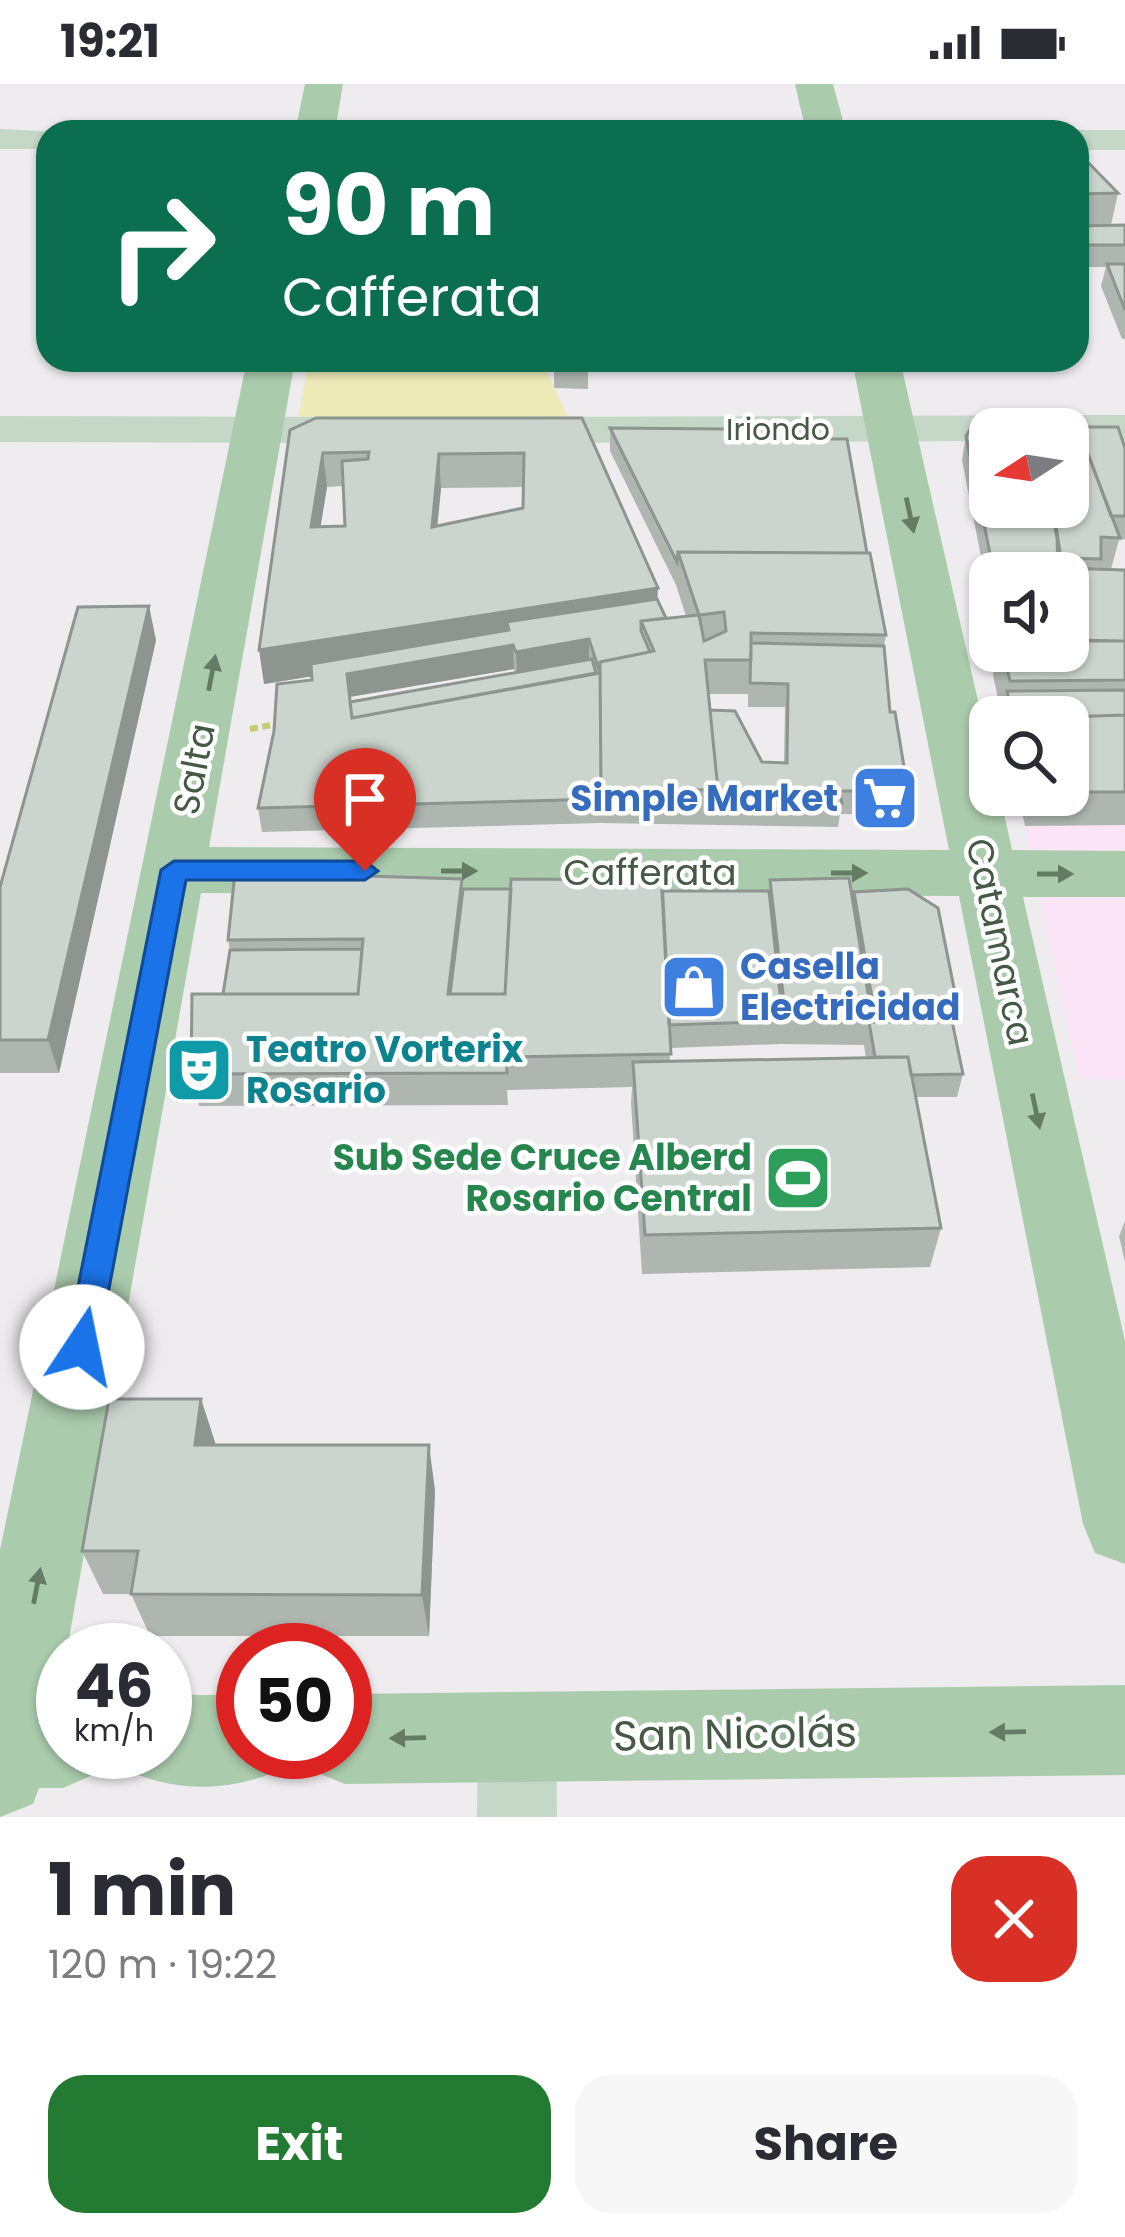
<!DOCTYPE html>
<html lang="en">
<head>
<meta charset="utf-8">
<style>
  body { margin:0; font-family:Poppins,sans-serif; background:#f7f7f7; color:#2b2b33; height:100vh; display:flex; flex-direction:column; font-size:45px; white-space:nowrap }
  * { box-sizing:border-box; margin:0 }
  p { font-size:39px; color:#7c7c81 }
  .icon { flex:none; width:66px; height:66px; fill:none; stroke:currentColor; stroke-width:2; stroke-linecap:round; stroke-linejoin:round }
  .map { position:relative; height:1733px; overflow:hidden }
  .side { display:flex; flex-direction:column; background:#fff; flex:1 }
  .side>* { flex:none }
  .guide { position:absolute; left:36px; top:36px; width:1053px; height:252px; border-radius:36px; box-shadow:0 3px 9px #0004; background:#0b6e4f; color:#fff; overflow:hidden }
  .needle { width:78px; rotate:258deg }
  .controls { position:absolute; left:969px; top:324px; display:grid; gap:24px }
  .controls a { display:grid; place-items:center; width:120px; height:120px; border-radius:24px; background:#fff; box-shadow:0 3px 9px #0004; font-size:60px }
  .speed { position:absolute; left:36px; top:1539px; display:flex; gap:24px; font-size:60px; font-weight:700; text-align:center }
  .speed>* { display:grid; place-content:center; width:156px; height:156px; border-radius:50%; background:#fff; box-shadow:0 3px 9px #0004; line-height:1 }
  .speed small { font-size:30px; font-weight:400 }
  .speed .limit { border:18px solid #d22; background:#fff; color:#111 }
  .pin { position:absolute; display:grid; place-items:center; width:102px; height:102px; color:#fff; margin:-123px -51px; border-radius:50% 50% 50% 0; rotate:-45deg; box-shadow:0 0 12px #0007 }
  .pin .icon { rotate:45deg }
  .me { position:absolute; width:132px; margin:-66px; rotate:11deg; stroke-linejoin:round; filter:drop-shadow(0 0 9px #0008) }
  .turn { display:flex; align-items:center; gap:42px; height:252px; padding:0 48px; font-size:54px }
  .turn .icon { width:156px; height:156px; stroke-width:2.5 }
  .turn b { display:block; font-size:84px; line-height:102px }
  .round { display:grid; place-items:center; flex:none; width:126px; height:126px; border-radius:36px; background:#f7f7f7 }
  .summary { display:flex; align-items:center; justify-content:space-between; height:204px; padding:0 48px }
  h1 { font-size:72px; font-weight:700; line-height:90px }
  .cta { display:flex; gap:24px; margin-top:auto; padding:24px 48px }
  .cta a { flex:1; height:138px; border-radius:36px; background:#237a32; color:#fff; font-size:48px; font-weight:700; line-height:138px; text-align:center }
  .cta a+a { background:#f7f7f7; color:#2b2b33 }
  .status { display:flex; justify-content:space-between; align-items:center; height:84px; padding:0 60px; background:#fff; direction:ltr }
  .status svg { height:33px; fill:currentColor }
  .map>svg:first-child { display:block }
  .commercial { fill:#fbe4f5 }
  .green { fill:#eeebb9 }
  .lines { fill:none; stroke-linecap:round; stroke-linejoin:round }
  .path { stroke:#c5cb72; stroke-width:6; stroke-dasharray:8 4.5; stroke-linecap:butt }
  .minor { fill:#c5d7c6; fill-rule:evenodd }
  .major { fill:#abcbad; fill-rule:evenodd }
  .wall { fill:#afb6b0; fill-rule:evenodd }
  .shaded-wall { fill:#8e9490 }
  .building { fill:#cbd4cd; stroke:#8e9490; stroke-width:3; fill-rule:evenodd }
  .oneway { fill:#647b64 }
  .route { fill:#1a73e8; stroke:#114b97; stroke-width:3 }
  .labels { text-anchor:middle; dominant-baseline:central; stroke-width:9; stroke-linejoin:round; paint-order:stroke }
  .far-street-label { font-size:30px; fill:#455945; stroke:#fff }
  .street-label { font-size:36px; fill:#455945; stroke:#fff }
  .shop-label { font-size:36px; font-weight:bold; fill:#366cbe; stroke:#fff; text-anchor:end }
  .culture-label { font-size:36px; font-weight:bold; fill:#0d838f; stroke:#fff; text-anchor:start }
  .leisure-label { font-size:36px; font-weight:bold; fill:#27864d; stroke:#fff; text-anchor:end }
  .near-street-label { font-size:42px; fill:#455945; stroke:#fff }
</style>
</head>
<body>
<div class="status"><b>19:21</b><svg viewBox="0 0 49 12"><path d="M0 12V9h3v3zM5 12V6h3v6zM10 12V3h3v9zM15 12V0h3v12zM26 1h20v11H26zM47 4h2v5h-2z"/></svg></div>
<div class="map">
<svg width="1125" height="1733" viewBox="0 0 1125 1733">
  <rect width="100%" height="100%" fill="#eeecef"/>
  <path class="commercial" d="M990,579L1125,581V995H1079L1018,711H1068V633H1002Z"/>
  <path class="green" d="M309,276H541L570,337L298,336Z"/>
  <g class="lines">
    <path class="path" d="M250,645L282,639"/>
    <path class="minor" d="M0,45L61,48H48V65H0Z
      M1077,46H1125V66H1077V48H1067Z
      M1125,331V357H1068V345H990V357L508,359L493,355L487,346L493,337L508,333Z
      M0,332L368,333L383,337L389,346L383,355L368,359L0,358Z
      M517,1614L545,1625L556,1653L557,1733H477L478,1653L489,1625Z"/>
    <path class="major" d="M305,0H343L335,48H295Z
      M795,0H833L846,48H806Z
      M247,276H295L209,763L949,766L852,276H900L990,669V711H1000L1012,766L1125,767V813H1023L1125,1257V1480L1095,1469L1083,1440L959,812L201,809L67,1566H63L59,1613L63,1612V1668H104L95,1690L63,1704H39L33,1720L0,1733V1466Z
      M1125,1601V1691L345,1700L313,1687L305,1668H345V1610Z
      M165,1611H243V1668H284L275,1688C229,1707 179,1708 133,1689L124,1668H165Z"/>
  </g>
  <path class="wall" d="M1077,67L1118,109L1111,141H1125V255H1122L1101,202L1106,183H1077Z
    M554,276H588V305L554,304Z
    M1074,333L1078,343H1118L1125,364V455L1119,456L1111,485L1125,486V741L1025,742L1018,711H1068V633H1002L993,591L995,579H990L985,556L990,533V567H1068V489H990V518L962,376L966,352L972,343L1034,344L1036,334ZM990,345H1068V423H990Z
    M582,334L666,534L686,532L676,501L610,367V344L728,355L867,469L886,551L884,562L890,628L908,707L903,731L840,730L838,743L600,739L262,748L258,724L312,596V592L264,600L290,346ZM343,402L345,442L320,443L327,403ZM524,403L523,424L437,442L441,404ZM514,585L515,589L352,634L349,613ZM708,610H748V623H785L784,679L762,678L710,626Z
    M156,556L59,989H0V803Z
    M462,795L463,805L769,807L770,796L852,817L854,808L957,919L952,937L963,990L957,1013H916L941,1144L930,1183L642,1190L631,1019L632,1003L507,1006L508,1021L199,1022L191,990L223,910L230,866L228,856ZM780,960L864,961L866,974L670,978V964Z
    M1125,1137V1178L1119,1152Z
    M201,1315L216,1361L435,1406L429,1552H150L131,1510H103L82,1467Z"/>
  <path class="shaded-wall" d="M323,369L327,403L315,477L311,443Z
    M439,370L441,404L434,477L432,443Z
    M658,504L656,538L509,546L507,538L508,561L264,600L259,566Z
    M149,522L156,556L59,989L48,956Z
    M589,555V579L517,591L516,568Z
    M513,561L514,585L349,613L347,590Z
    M201,1315L216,1362L195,1361Z
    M429,1361L435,1406L429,1552L422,1511Z"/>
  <path class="building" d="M1077,67L1118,109L1077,110Z
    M1125,141V161H1077V142Z
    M1107,180H1125V226Z
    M1074,333L1120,454L1101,453V475L1061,474L1053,423H1068V345H1041L1036,334Z
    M316,334H582L658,504L259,566L290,346ZM369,368L368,375L342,377L345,442L311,443L323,369ZM524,369L523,424L432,443L439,370Z
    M972,343L1034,344L990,345V423H1051L1057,454L1058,484L1125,486V557L1068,556V489H994L966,352Z
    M1078,343H1118L1125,364V432H1111Z
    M610,344L725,345L728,355H847L867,469L678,468L677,478Z
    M678,468L870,469L886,551L751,549V576H705L718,706L601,705L600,578L654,567L641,537L699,531ZM724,528L726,547L704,557L699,531Z
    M657,515L666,534L641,537V547L650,568L600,578L601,715L258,724L274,647L277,600L312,596L311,580L509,546L507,538ZM589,555L600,589L352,634L347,590L513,561L516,568Z
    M149,522L48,956H0V803L78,523Z
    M1068,557H1125V596L1010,597L1003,567H1068Z
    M751,559L884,562L890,628H895L908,707H839L842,719L717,717L718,706L710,626L735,627L762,678L787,679L788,600L750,599Z
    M592,575L596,589L352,634L350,618Z
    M1125,606V631L1068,633H1013L1007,607Z
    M1125,631V708H1068V633Z
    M235,788L462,795L448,910H505L511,795L662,796L671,970L506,973L507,989L191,990L192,910H358L363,855L228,856Z
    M849,794L871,928L785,927L770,796Z
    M463,805H511L505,910H450Z
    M908,805L938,824L957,919L873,920L854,808Z
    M662,807H769L783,937L669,941Z
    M362,865L358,910H223L230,866Z
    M952,937L963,990L911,991L908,973H875L869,938Z
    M908,973L941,1144L645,1151L633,978Z
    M109,1315H201L195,1361H429L422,1511L131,1510L138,1467H82Z"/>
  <defs><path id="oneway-solid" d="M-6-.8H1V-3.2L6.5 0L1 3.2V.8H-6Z" transform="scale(3)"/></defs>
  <g class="oneway">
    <use href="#oneway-solid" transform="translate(910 431) rotate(78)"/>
    <use href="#oneway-solid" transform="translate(212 589) rotate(-79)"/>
    <use href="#oneway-solid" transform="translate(459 787)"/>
    <use href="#oneway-solid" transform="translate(849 789)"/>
    <use href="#oneway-solid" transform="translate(1055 790)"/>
    <use href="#oneway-solid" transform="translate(1036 1027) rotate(78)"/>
    <use href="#oneway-solid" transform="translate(37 1502) rotate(-79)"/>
    <use href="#oneway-solid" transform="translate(1008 1648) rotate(179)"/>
    <use href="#oneway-solid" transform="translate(408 1654) rotate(179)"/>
  </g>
  <path class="route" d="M174,777H365L378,787L365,796H186L98,1263L94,1273L82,1277L71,1273L66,1263L161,786Z"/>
  <defs>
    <symbol id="supermarket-square" viewBox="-11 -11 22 22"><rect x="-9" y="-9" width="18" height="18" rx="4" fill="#3f7fe0" stroke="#fff"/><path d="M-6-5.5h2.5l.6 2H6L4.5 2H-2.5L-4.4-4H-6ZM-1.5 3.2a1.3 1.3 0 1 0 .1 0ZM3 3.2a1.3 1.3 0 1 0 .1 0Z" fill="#fff"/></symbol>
    <symbol id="shop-square" viewBox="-11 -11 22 22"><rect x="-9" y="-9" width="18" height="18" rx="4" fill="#3f7fe0" stroke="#fff"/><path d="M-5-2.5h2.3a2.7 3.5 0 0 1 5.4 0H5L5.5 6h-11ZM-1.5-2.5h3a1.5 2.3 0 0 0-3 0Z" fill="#fff"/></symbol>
    <symbol id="theatre-square" viewBox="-11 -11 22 22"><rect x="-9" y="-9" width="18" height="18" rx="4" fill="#0f9aa8" stroke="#fff"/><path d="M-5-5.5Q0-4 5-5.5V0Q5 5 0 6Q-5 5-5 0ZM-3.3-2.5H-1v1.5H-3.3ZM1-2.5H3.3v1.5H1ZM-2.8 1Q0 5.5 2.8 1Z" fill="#fff"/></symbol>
    <symbol id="stadium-square" viewBox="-11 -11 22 22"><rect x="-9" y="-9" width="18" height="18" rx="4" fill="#2e9e5b" stroke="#fff"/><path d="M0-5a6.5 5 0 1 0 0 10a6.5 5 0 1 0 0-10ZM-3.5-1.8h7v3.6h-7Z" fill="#fff"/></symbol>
  </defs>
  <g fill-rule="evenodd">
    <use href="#supermarket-square" x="847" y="676" width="76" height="76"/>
    <use href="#shop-square" x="656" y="865" width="76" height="76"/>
    <use href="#theatre-square" x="161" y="948" width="76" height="76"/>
    <use href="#stadium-square" x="760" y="1056" width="76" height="76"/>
  </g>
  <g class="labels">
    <g class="far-street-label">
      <text x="778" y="345">Iriondo</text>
    </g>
    <g class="street-label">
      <text transform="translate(194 685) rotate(-79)">Salta</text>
      <text x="650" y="788">Cafferata</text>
      <text transform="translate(1000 858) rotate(78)">Catamarca</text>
    </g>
    <g class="shop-label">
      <text x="838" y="714">Simple Market</text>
      <text x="740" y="882" text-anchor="start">Casella<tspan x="740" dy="41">Electricidad</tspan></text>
    </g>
    <g class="culture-label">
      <text x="246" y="965">Teatro Vorterix<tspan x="246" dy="41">Rosario</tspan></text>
    </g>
    <g class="leisure-label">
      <text x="752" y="1073">Sub Sede Cruce Alberd<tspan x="752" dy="41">Rosario Central</tspan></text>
    </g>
    <g class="near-street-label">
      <text transform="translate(735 1650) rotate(-1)">San Nicolás</text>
    </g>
  </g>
</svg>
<div class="controls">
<a><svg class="needle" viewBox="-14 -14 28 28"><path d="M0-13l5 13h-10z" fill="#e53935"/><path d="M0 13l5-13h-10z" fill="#7c7c81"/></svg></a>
<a><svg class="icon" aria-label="sound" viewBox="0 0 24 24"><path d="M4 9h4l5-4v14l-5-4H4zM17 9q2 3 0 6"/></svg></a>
<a><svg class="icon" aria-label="search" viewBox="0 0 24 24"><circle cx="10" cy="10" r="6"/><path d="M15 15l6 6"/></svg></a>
</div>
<div class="speed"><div>46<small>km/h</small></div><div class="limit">50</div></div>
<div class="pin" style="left:365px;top:787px;background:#d93025"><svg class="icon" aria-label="arrive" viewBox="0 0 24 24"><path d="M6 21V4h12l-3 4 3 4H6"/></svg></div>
<svg class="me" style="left:82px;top:1263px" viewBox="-20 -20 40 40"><circle r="19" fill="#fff"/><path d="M0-13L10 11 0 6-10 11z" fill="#1a73e8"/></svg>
<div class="guide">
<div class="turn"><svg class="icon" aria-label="right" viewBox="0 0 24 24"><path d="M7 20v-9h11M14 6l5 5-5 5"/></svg><div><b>90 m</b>Cafferata</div></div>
</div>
</div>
<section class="side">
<div class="summary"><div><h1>1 min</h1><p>120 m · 19:22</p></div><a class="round" style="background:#d93025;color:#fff"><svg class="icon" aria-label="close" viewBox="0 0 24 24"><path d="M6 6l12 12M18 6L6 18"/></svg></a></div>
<div class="cta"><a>Exit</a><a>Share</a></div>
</section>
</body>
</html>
